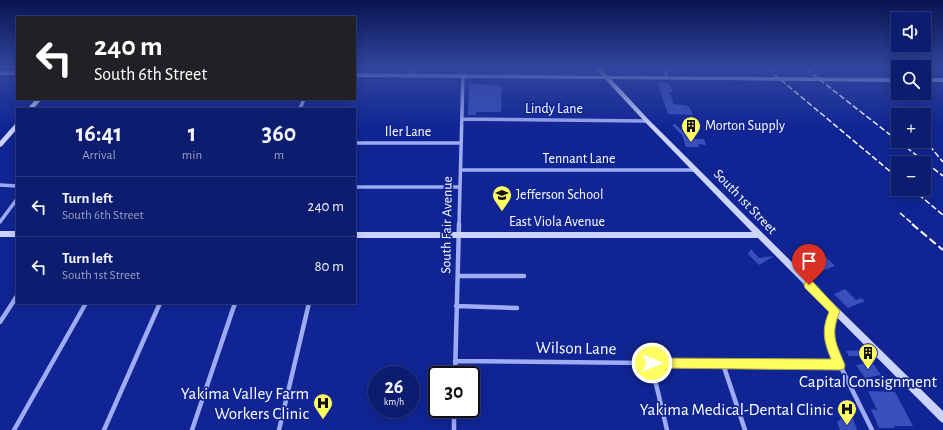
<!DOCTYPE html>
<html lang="en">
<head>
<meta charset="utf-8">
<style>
  body { margin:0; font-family:"Alegreya Sans",sans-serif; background:#1a2976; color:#f1f3f6; height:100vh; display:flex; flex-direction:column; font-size:15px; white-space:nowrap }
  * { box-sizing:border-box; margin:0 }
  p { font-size:13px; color:#9aa1c2 }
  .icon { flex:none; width:22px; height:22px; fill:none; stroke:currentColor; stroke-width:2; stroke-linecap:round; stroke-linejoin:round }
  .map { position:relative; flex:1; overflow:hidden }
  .panel { position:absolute; left:16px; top:108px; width:340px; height:196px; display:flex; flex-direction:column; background:#0c1c6e; border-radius:0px; box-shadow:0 2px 10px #0003,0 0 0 1px #2c3a81 }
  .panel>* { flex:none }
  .banner { position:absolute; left:16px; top:16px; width:340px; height:84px; border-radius:0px; box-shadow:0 2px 10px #0003,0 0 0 1px #2c3a81; background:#202124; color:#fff; overflow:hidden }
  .fabs { position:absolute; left:891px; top:12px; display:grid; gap:8px }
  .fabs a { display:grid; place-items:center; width:40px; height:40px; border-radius:0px; background:#0c1c6e; box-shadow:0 2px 10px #0003,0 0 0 1px #2c3a81; font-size:20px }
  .speed { position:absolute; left:368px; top:366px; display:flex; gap:8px; font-size:20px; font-weight:700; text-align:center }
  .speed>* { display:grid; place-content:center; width:52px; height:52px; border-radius:50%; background:#0c1c6e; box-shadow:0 2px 10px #0003,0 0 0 1px #2c3a81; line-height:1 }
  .speed small { font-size:10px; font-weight:400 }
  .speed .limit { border:2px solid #111; border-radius:6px; background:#fff; color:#111 }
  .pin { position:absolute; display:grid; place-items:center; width:34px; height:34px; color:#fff; margin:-41px -17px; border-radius:50% 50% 50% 0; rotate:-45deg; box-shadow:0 0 4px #0007 }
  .pin .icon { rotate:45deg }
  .me { position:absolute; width:44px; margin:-22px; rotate:90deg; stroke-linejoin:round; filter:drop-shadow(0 0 3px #0008) }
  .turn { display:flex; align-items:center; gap:14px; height:84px; padding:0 12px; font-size:18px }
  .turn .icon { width:52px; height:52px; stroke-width:2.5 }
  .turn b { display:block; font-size:28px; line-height:34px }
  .eta { display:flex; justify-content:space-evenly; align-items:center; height:68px; text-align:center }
  .eta b { font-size:24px; font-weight:700; line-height:28px }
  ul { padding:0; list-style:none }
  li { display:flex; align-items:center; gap:12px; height:60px; padding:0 12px; border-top:1px solid #2c3a81 }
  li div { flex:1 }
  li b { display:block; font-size:15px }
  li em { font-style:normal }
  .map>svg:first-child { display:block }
  .building { fill:#394fbc }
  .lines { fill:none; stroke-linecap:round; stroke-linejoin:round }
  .street-far1 { stroke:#9dacf3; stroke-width:3.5 }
  .street { stroke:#9dacf3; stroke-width:4.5 }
  .secondary { fill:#ccd4fd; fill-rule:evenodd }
  .rail-far1 { stroke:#fff; stroke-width:1.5; stroke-dasharray:6 2.5; stroke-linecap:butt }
  .rail { stroke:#fff; stroke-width:2; stroke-dasharray:8 3.5; stroke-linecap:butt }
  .route { fill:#fffd5f; stroke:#a6a43e }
  .labels { text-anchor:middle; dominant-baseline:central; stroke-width:3.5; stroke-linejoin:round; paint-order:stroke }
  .street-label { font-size:14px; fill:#fff; stroke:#102593 }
  .poi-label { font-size:14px; fill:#fff; stroke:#102593; text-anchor:start }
  .near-street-label { font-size:17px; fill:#fff; stroke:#102593 }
  .near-poi-label { font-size:17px; fill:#fff; stroke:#102593; text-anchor:end }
</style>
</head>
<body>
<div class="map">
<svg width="943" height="430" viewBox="0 0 943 430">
  <rect width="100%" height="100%" fill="#102593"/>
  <path class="building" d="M657,82L669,83L673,92H669L674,104L689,106L693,115L668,114Z
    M469,84L500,85L503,92H501V102H502L501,112H476V115H468Z
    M675,124L691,139H704L706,145L698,144L699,147H686L682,135L672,125Z
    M751,249L759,258L774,256L759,265L748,254Z
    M820,251L835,266L824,270L808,255Z
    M845,289L856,300L861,298L865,301L848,308L834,294Z
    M862,350L865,356H849L846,351Z
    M872,362L881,375L865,378L856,365Z
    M868,391L895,392L913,426H894L895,428H879L871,409L877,410Z
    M841,419H853L857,430H840L837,422Z"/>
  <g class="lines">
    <path class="street-far1" d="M664,69L667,77
      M413,75L414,69
      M300,109L304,99
      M462,119L647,121
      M355,143H461
      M461,170H696
      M0,185L17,186
      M355,187H460
      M0,222L17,199
      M459,225L463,75"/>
    <path class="street" d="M458,276H524
      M456,306L517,308
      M835,311L829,329L830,345L872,430
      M0,322L17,296
      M455,361L840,365
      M651,363L667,430
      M723,364L745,430
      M455,375L459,224
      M454,409V430
      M14,430L86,303
      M104,430L160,303
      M192,430L235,303
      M279,430L309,303"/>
    <path class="secondary" d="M596,69H602L608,76L898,78V82L611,79L649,120L838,308L943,411V423L940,421L758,238H355V232H752L645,122L605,79L355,77V73L602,76Z
      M0,71H17V75H0Z
      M924,78H943V82H924Z
      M36,99H42L33,109H27Z
      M17,123V129L2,146L0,147V141L15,124Z
      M0,231H17V237H0Z"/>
    <path class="rail-far1" d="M768,69L898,178
      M806,69L943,176
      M924,139L943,162
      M912,189L943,215
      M900,213L914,225"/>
    <path class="rail" d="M912,224L943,250"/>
  </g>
  <linearGradient id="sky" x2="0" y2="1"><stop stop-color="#091451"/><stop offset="0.53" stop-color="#31469e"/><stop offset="1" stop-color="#31469e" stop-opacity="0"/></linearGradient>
  <rect width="943" height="129" fill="url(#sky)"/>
  <path class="route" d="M809,281L813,282L840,311C830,335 836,343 845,365L844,369L840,370L652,368L648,367L646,363L648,359L652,358L831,359C824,342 821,330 829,312L805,288L804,285L805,282Z"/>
  <defs>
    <symbol id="building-pin" viewBox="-11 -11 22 30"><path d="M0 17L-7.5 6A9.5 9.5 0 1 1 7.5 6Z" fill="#fffd5f" stroke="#102593"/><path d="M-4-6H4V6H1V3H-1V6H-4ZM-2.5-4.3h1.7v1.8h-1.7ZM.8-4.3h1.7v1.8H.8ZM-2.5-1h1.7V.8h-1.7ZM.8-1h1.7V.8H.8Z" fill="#111"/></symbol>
    <symbol id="school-pin" viewBox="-11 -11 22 30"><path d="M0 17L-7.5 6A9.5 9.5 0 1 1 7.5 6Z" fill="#fffd5f" stroke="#102593"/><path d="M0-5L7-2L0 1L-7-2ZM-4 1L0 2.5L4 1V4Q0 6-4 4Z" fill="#111"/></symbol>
    <symbol id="hospital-pin" viewBox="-11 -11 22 30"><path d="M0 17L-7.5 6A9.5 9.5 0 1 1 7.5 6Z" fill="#fffd5f" stroke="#102593"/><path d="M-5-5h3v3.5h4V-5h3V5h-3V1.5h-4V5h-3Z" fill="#111"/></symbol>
  </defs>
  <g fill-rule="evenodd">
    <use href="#building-pin" x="680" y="115" width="22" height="30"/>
    <use href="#school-pin" x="491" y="184" width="22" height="30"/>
    <use href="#building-pin" x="857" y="342" width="22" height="30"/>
    <use href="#hospital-pin" x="312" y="392" width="22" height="30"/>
    <use href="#hospital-pin" x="836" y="398" width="22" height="30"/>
  </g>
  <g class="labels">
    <g class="street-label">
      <text x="554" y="109">Lindy Lane</text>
      <text x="408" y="132">Iler Lane</text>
      <text x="579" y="159">Tennant Lane</text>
      <text transform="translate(745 202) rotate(46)">South 1st Street</text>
      <text x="557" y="222">East Viola Avenue</text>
      <text transform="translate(447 225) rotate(-89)">South Fair Avenue</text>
    </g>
    <g class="poi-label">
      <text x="705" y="126">Morton Supply</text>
      <text x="516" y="195">Jefferson School</text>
    </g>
    <g class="near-street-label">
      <text transform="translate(576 348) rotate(1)">Wilson Lane</text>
    </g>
    <g class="near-poi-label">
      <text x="868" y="381" text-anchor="middle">Capital Consignment</text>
      <text x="309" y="393">Yakima Valley Farm<tspan x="309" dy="20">Workers Clinic</tspan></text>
      <text x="833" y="409">Yakima Medical-Dental Clinic</text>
    </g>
  </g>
</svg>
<div class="fabs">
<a><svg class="icon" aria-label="sound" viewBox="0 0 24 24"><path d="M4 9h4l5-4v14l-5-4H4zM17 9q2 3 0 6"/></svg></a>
<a><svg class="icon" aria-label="search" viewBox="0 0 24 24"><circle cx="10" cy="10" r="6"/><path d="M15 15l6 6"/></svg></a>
<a>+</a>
<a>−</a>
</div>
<div class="speed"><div>26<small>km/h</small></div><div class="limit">30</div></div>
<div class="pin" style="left:809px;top:285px;background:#d93025"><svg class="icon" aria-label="arrive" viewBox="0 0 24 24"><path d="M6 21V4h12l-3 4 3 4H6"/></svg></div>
<svg class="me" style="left:652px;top:363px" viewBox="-20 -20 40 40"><circle r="17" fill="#fffd5f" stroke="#fff" stroke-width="3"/><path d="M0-11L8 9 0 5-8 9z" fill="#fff"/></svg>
<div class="banner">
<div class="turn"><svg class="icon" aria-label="left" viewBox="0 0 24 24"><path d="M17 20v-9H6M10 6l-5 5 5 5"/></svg><div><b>240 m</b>South 6th Street</div></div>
</div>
<section class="panel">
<div class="eta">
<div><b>16:41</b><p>Arrival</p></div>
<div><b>1</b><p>min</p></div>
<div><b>360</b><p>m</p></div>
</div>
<ul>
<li><svg class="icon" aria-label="left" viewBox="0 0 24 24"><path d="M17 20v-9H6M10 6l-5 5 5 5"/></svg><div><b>Turn left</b><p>South 6th Street</p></div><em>240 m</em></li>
<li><svg class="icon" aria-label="left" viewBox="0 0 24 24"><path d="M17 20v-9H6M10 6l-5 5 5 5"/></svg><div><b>Turn left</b><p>South 1st Street</p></div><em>80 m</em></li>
</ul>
</section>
</div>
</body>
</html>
